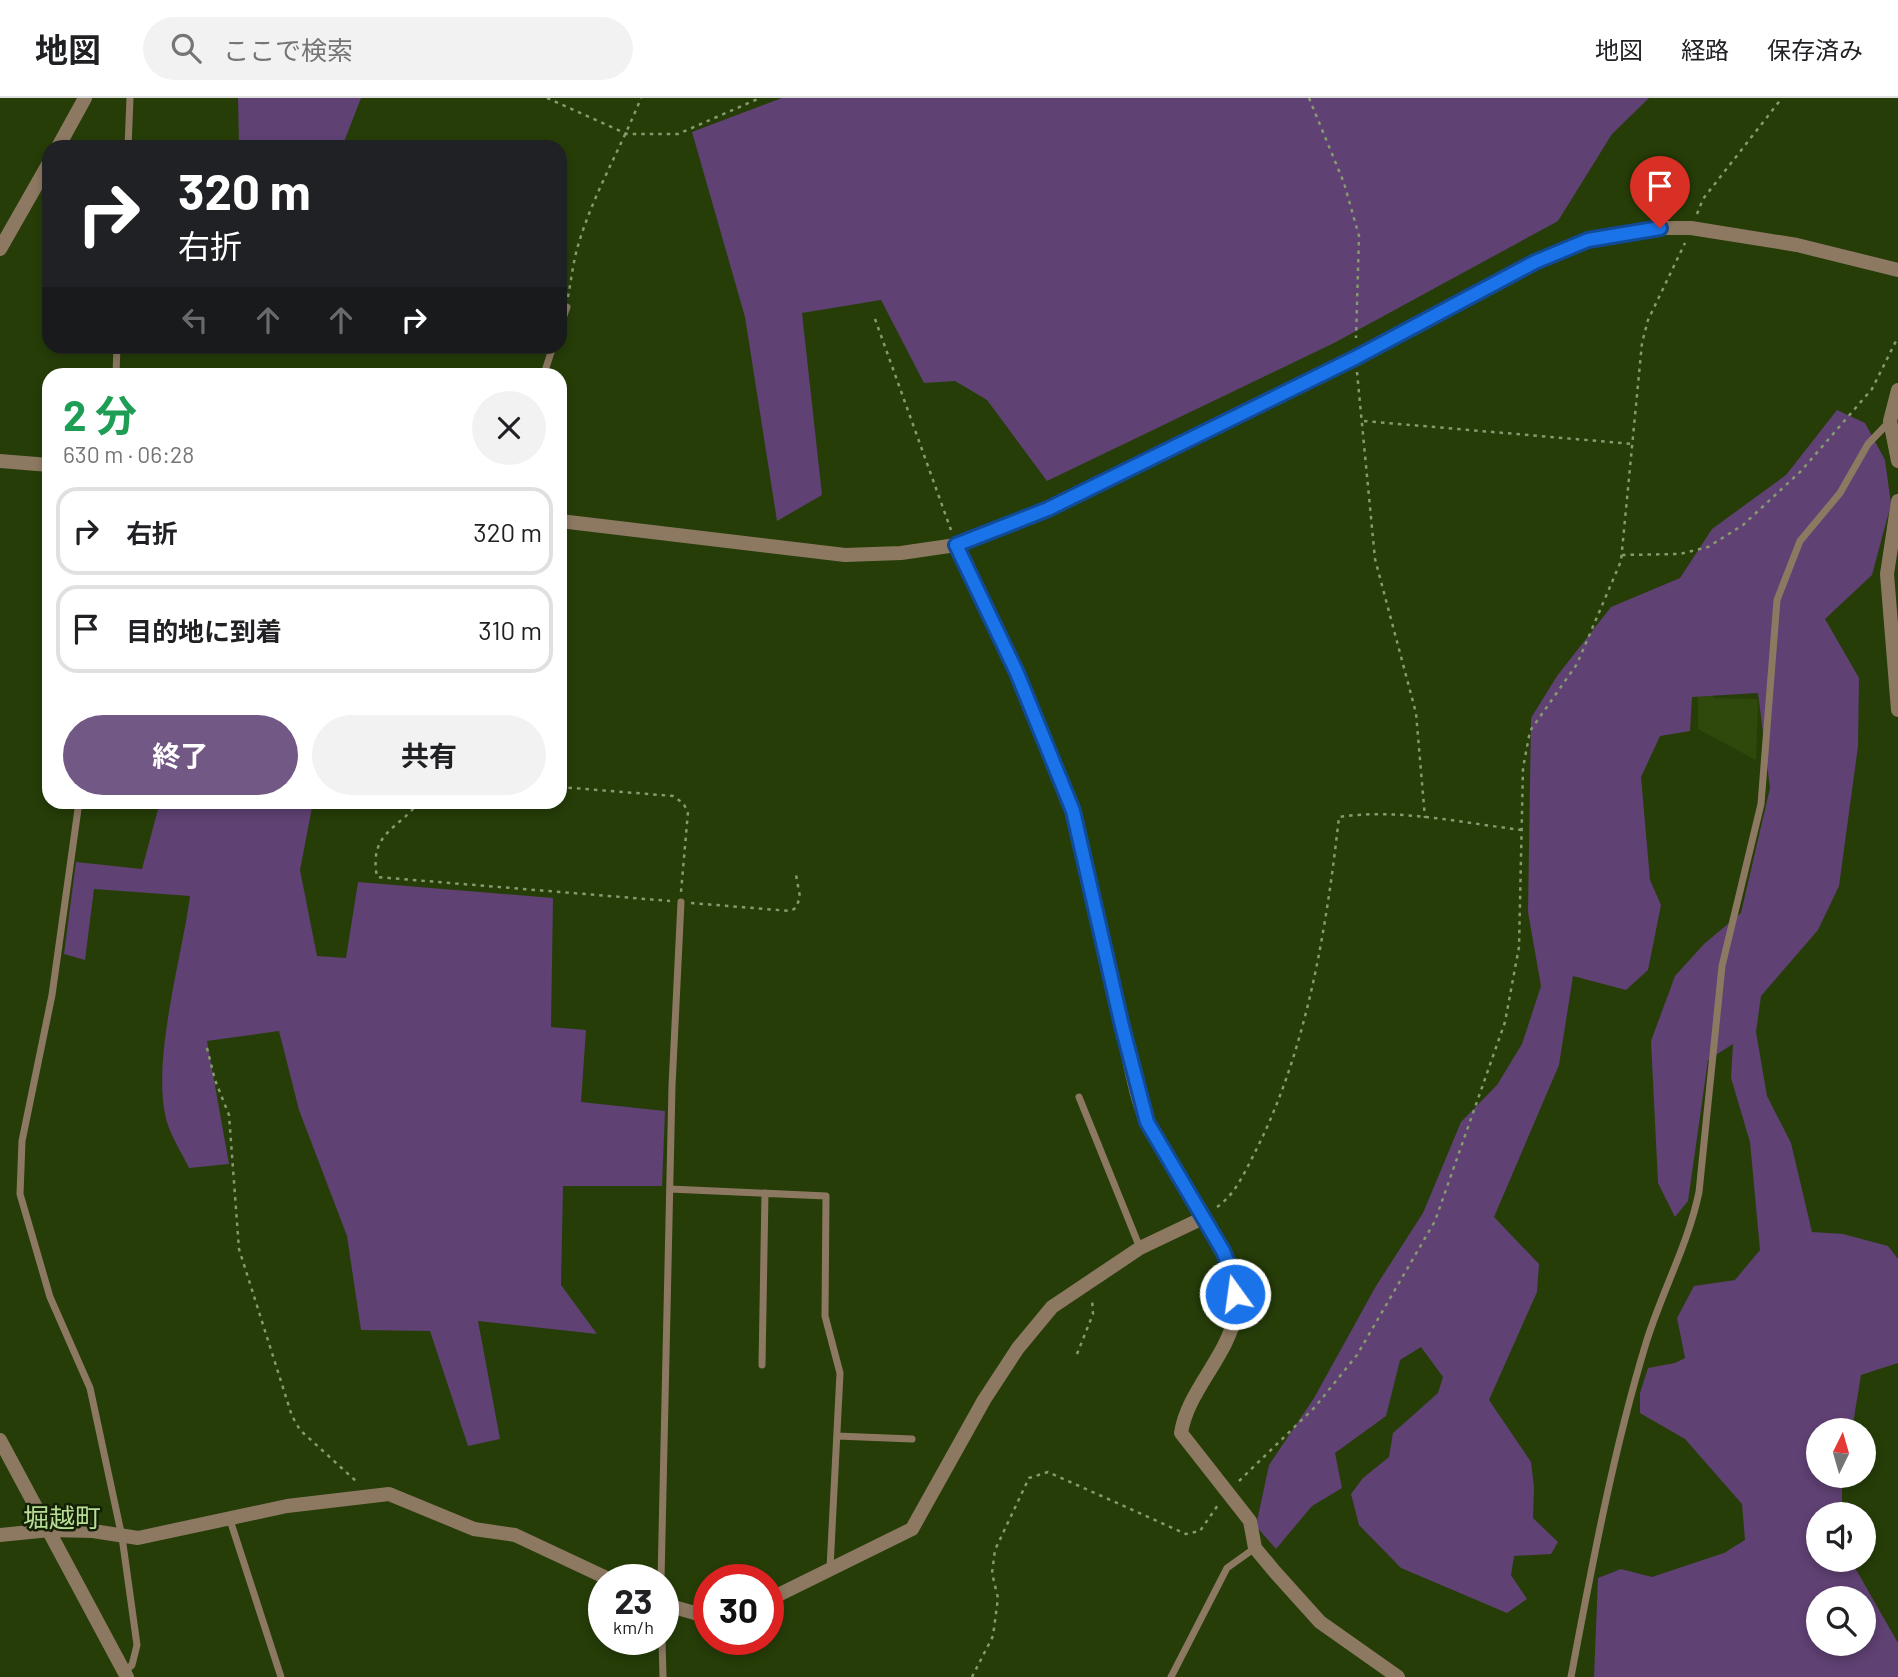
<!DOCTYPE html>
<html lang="ja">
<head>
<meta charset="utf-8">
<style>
  body { margin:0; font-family:Barlow,"Noto Sans JP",sans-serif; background:#f2f2f2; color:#202124; height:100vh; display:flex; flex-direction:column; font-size:26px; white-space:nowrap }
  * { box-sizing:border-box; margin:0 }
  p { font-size:23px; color:#757577 }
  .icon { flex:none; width:38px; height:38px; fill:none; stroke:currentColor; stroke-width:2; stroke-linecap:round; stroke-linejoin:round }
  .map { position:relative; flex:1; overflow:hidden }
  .panel { position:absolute; left:42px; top:270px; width:525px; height:441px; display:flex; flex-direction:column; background:#fff; border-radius:21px; box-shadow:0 4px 10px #0003 }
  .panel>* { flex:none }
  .hud { position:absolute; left:42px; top:42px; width:525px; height:214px; border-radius:21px; box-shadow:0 4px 10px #0003; background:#202124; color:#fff; overflow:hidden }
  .needle { width:46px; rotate:5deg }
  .buttons { position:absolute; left:1806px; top:1320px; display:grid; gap:14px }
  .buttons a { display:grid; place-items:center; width:70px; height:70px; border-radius:50%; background:#fff; box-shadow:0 4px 10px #0003; font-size:35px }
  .speed { position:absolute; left:588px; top:1466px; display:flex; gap:14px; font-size:35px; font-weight:700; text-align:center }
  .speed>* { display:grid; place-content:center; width:91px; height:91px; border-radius:50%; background:#fff; box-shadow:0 4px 10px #0003; line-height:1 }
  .speed small { font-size:18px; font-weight:400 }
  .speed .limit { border:10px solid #d22; background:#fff; color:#111 }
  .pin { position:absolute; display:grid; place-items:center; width:60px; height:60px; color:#fff; margin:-72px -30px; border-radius:50% 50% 50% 0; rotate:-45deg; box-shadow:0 0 7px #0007 }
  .pin .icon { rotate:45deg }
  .me { position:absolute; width:77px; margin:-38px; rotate:346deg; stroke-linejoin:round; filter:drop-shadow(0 0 5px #0008) }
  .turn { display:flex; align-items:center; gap:24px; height:147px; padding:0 21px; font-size:32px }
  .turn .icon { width:91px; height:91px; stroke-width:2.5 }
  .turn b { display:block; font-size:49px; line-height:60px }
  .lanes { display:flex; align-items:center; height:66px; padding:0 21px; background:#0003; justify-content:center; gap:35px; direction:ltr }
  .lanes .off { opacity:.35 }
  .round { display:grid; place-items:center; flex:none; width:74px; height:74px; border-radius:37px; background:#f2f2f2 }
  .headline { display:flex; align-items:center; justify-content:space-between; height:119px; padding:0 21px }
  h1 { font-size:42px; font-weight:700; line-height:52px; color:#1e9e55 }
  .action { display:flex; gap:14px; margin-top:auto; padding:14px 21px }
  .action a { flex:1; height:80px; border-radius:42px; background:#715885; color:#fff; font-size:28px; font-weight:700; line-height:80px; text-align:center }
  .action a+a { background:#f2f2f2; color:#202124 }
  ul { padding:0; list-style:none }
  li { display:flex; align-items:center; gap:21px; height:88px; margin:0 14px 10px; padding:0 7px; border:4px solid #e0e0e0; border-radius:21px }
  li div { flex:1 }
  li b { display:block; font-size:26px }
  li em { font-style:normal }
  header { display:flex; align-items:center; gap:42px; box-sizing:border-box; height:98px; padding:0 35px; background:#fff; border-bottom:2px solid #e0e0e0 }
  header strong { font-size:33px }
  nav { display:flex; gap:38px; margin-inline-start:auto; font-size:24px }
  .search { width:490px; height:63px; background:#f2f2f2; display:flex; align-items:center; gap:18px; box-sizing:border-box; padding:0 24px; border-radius:38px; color:#757577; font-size:26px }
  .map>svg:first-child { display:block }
  .built { fill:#2f480c }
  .green { fill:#5f4173; fill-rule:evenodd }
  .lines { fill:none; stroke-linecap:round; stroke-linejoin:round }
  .path { stroke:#859a6e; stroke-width:2.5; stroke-dasharray:3.5 5; stroke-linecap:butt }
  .service { stroke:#8d7962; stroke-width:7 }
  .minor { stroke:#8d7962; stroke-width:14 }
  .tertiary { stroke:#8d7962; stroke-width:14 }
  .route-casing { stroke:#114b97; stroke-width:18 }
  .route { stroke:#1a73e8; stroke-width:12 }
  .labels { text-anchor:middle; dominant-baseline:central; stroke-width:5; stroke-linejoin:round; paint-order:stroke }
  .quarter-label { font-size:26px; fill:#b8dd96; stroke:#142105 }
</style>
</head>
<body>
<header>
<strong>地図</strong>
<div class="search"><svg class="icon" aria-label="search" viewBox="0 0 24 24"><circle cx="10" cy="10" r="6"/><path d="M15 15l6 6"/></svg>ここで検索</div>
<nav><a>地図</a><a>経路</a><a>保存済み</a></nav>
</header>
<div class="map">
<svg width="1898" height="1579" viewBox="0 0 1898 1579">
  <rect width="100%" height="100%" fill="#263d08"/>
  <path class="built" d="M1698,591L1714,592L1713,600L1758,601L1756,662L1698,631Z"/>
  <path class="green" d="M238,0H361L342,49H239Z
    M782,0H1649L1612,36L1558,123L1334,245L1047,383L987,302L955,283L924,285L881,202L802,215L822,397L777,423L745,219L692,34Z
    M1837,312L1865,325L1885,362L1891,406L1872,477L1825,521L1859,580L1858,648L1839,788L1818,832L1761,898L1756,934L1767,998L1791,1045L1812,1134L1843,1136L1888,1148L1898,1161V1265L1861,1277L1852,1332H1818V1377H1842V1416H1818V1461H1850L1898,1545V1579H1594L1598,1480L1621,1471L1652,1479L1724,1455L1745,1442L1742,1406L1685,1341L1640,1315V1295L1648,1270L1675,1265L1685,1260L1677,1220L1694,1188L1735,1182L1760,1152L1750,1044L1731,980L1733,946L1708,962L1688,1103L1675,1119L1658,1085L1651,943L1675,878L1704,846L1741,815L1770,690L1758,595L1692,599L1690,633L1660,638L1641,679L1650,782L1661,807L1648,872L1626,892L1573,878L1559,967L1494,1119L1539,1166L1537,1194L1489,1302L1531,1364L1534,1389L1533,1420L1558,1444L1551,1456L1514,1458L1511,1477L1527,1501L1507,1515L1401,1470L1359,1427L1351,1396L1363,1380L1389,1359L1393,1335L1438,1295L1443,1279L1421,1249L1400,1262L1386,1318L1335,1355L1342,1390L1312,1408L1276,1451L1256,1428L1269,1367L1314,1300L1376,1188L1423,1115L1461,1024L1497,987L1522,946L1541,888L1528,814L1531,620L1557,578L1611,509L1680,480L1712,431L1786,377ZM1818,1500H1864V1545H1818Z
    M160,704H313L300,772L317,858L346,860L358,784L553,800L551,929L586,932L581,1004L665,1013L662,1088H563L561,1187L597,1236L478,1223L500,1341L468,1348L430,1233L361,1232L347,1138L299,1012L279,933L207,943L229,1066L189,1070C181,1053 168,1034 165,1016C153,957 182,859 190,798L94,791L85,862L64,856L76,764L142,771Z"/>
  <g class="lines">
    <path class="path" d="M547,0L627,36H678L760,0
      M1309,0L1344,85L1359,138L1356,240
      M1697,116L1703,101L1782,0
      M568,199C571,183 573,166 577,151C592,98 621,50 641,0
      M875,221L951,432
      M1357,274L1375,461L1416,615L1425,720
      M1364,323L1633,346
      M1622,457L1680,456L1708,449L1743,427L1801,373L1872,291L1898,239
      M560,689L673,698L683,705L688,714L681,794
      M419,704C396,733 369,735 377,779L670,803
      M691,805L790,813L796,810L800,799L796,777
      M207,950L215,982L229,1017L239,1151L292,1318L300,1332L357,1384
      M1217,1109C1233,1098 1242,1080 1251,1062C1306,958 1326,835 1339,719C1398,710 1463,725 1522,732
      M1077,1256L1093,1216L1092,1201
      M1239,1383L1315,1309L1357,1257L1435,1123L1505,924L1519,849L1523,670L1530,633L1577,566L1621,463L1642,245L1648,222L1685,145
      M972,1579L993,1538L998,1500L992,1475L995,1452L1029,1380L1048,1374L1186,1436L1200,1433L1218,1407"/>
    <path class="service" d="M128,49L130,0
      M560,228L567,209
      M116,276L117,248
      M544,276L553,248
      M956,447L1018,575L1073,713L1122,928
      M79,704L52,897L22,1043L20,1096L50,1199L90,1290L122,1439L137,1547L132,1567L124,1574
      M1079,999L1140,1150
      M670,1091L826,1098L825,1218L840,1275L830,1470
      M762,1267L765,1095
      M837,1338L912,1341
      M230,1422L281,1579
      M661,1482L672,988L681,804
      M662,1542L663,1579
      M1171,1579L1227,1470L1255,1450
      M1571,1579C1592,1467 1613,1354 1646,1245C1662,1193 1688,1147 1699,1094L1722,868L1761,706L1777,502L1800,443L1840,395L1868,346L1890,323"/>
    <path class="minor" d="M1898,292L1890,323L1898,363
      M1898,403L1887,476L1898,612
      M1122,928C1129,958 1135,1000 1148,1027C1172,1075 1245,1160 1236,1213C1229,1258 1188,1291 1181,1335L1250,1423L1255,1450L1275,1474L1320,1524L1398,1579
      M0,1342L127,1579
      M0,1437L50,1432L93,1433L138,1440L287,1408L389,1396L474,1431L515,1437L611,1482
      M768,1502L912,1431L984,1302L1018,1250L1052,1209L1140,1150L1203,1120
      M663,1506L709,1519"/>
    <path class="tertiary" d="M58,49L85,0
      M0,151L49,65
      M0,363L49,367
      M560,423L845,457L901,455L956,447L1048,411L1355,259L1535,164L1588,142L1660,130H1691L1797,147L1898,172"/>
  </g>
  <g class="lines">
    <defs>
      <path id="route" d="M1235,1196L1234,1180L1223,1153L1147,1024L1122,928L1073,713L1017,575L956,447L1048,411L1355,260L1535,164L1588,142L1660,130"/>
    </defs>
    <use href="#route" class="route-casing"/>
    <use href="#route" class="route"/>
  </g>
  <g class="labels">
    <g class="quarter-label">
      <text x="62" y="1418">堀越町</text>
    </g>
  </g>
</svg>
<div class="buttons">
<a><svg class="needle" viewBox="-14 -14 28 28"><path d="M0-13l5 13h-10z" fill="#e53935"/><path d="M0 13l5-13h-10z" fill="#757577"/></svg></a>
<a><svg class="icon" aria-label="sound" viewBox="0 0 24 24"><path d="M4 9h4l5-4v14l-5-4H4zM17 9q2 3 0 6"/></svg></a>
<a><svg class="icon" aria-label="search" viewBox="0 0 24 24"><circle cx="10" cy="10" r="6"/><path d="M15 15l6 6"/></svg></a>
</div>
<div class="speed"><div>23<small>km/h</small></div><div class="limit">30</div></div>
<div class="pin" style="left:1660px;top:130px;background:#d93025"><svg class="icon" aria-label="arrive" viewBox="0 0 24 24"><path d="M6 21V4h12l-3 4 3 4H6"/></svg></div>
<svg class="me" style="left:1235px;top:1196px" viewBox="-20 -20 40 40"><circle r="17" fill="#1a73e8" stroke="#fff" stroke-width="3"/><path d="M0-11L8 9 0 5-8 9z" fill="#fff"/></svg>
<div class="hud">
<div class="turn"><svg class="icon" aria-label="right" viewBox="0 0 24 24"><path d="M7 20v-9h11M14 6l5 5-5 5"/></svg><div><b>320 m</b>右折</div></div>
<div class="lanes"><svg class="icon off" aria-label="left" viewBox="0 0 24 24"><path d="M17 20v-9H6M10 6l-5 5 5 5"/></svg><svg class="icon off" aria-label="ahead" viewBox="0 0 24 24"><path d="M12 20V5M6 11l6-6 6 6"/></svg><svg class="icon off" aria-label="ahead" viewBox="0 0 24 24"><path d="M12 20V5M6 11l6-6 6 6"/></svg><svg class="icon" aria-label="right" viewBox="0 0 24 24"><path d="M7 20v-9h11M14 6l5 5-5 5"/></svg></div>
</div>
<section class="panel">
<div class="headline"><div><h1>2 分</h1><p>630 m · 06:28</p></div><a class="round"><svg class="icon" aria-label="close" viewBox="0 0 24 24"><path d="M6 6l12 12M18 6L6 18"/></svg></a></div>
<ul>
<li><svg class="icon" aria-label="right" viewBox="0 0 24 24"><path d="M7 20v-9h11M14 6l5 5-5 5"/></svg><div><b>右折</b></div><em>320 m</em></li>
<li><svg class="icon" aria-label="arrive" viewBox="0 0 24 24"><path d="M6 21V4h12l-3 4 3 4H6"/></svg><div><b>目的地に到着</b></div><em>310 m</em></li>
</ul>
<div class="action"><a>終了</a><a>共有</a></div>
</section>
</div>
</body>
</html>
